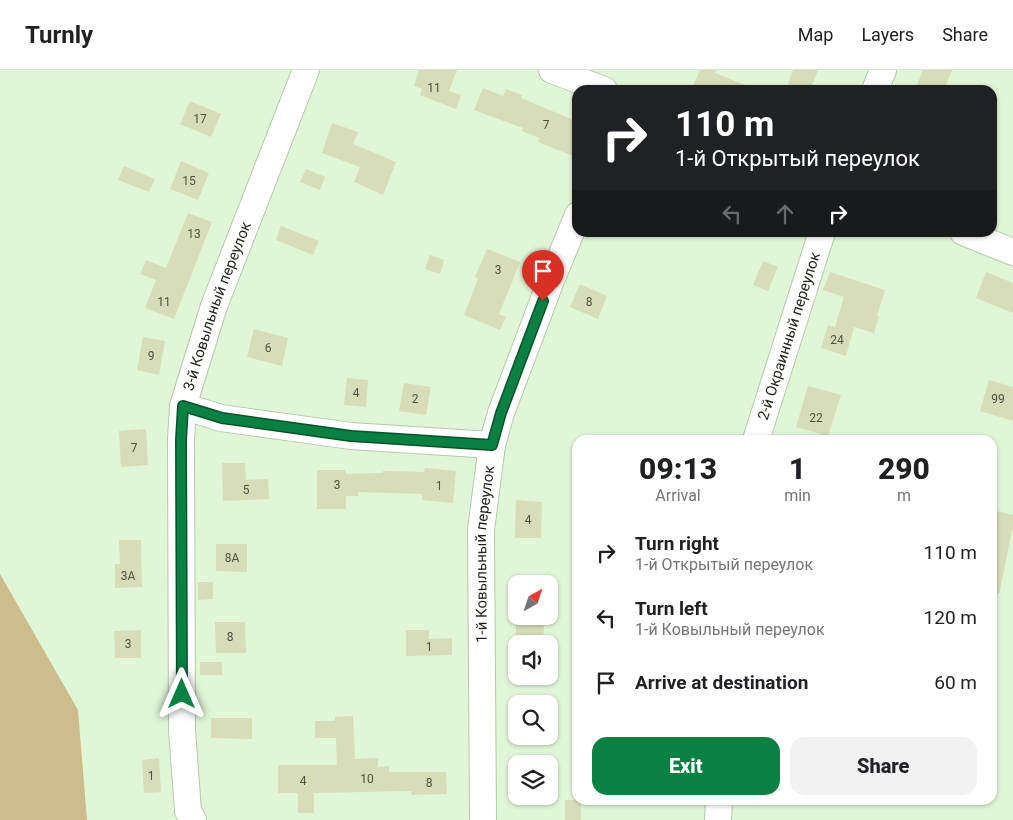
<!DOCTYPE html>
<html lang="en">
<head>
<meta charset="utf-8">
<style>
  body { margin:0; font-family:Roboto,sans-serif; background:#f2f2f2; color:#202124; height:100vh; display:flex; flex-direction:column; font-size:19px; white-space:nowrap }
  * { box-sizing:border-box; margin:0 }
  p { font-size:16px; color:#757577 }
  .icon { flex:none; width:28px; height:28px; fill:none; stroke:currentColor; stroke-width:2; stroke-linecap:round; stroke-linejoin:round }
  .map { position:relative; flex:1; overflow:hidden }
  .panel { position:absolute; left:572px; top:365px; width:425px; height:370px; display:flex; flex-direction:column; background:#fff; border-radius:15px; box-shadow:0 1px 4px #0004 }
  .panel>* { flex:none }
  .top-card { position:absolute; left:572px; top:15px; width:425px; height:152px; border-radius:15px; box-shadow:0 1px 4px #0004; background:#202124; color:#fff; overflow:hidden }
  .needle { width:32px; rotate:40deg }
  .controls { position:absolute; left:508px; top:505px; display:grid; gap:10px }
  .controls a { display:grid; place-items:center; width:50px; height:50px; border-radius:10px; background:#fff; box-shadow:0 1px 4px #0004; font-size:25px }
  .pin { position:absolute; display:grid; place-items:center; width:42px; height:42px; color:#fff; margin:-51px -21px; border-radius:50% 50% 50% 0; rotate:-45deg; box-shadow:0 0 5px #0007 }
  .pin .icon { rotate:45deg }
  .me { position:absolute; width:55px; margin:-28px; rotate:0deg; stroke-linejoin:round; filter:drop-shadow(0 0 4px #0008) }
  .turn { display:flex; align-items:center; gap:18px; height:105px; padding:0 20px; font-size:22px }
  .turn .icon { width:65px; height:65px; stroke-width:2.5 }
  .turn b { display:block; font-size:35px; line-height:42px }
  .lanes { display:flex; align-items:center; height:48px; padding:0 20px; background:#0003; justify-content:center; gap:25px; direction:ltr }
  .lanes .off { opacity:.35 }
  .eta { display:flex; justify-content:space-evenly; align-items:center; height:85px; text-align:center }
  .eta b { font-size:30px; font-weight:800; line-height:35px }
  .primary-button { display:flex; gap:10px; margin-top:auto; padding:10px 20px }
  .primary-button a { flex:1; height:58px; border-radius:15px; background:#0b8043; color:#fff; font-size:20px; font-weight:800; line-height:58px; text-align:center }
  .primary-button a+a { background:#f2f2f2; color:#202124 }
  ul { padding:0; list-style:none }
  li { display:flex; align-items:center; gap:15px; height:65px; padding:0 20px }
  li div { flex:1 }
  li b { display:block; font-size:19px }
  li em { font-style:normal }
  header { display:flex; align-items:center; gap:30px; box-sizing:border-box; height:70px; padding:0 25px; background:#fff; border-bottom:1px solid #e0e0e0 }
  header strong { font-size:24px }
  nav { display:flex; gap:28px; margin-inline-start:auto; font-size:18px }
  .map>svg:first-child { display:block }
  .forest { fill:#cdbd8d }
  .building { fill:#d7dcb9 }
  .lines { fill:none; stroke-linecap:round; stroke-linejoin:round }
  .minor-casing { stroke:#b5c9ac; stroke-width:28 }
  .minor { stroke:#fff; stroke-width:26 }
  .route-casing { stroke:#07532c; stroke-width:12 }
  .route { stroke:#0b8043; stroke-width:9 }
  .labels { text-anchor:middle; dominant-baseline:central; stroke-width:4.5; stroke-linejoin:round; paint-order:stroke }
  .number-label { font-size:12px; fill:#4b5241 }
  .street-label { font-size:15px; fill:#1c2419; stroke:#e1f6d7 }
</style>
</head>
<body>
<header>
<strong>Turnly</strong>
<nav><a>Map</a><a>Layers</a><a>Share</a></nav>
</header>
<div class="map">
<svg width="1013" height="750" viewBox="0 0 1013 750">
  <rect width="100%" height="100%" fill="#e1f6d7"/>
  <path class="forest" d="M0,504L78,640L87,750H0Z"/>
  <path class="building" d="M419,0H457L449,21L461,25L456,39L420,25L422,19L414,16Z
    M700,0H716L715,3L755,19V20H691Z
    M793,0H818L810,20H787L789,15L788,14Z
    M923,0H952L944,20H915Z
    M483,18L503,26L506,19L522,25L521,28L578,52V88L538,72L540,68L522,61L523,58L474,40Z
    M190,31L221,44L211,67L180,54Z
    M332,53L358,62L353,74L396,92L383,125L354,112L360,97L322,83Z
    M181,91L209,103L198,130L170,119Z
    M124,96L155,109L149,122L118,110Z
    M306,99L325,107L320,120L300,112Z
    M188,143L212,152L174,249L145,238L156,210L140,204L146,190L166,198Z
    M281,156L319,171L313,185L276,170Z
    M487,179L520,192L499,244L506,247L500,260L464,245L478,209L475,207Z
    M430,185L444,190L440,204L425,199Z
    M763,191L778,197L768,221L753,215Z
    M830,202L885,220L877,246H879L874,263L854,257L846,286L821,278L828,255L835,257L844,227L823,220Z
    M986,202L1013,213V243L976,228Z
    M580,214L607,226L598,249L570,237Z
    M254,259L288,268L282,296L247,287Z
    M143,267L165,271L159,305L137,300Z
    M347,308L368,310L366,337L344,335Z
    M989,310L1013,317V351L980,341Z
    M404,313L431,317L426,345L399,341Z
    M808,316L841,325L828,366L796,357Z
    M146,359L148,395L121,397L119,361Z
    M222,393H245L246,410L268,409L269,429L223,431Z
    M425,398L456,401L453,433L422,430V424L358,422V426H346V439H317V400H345L346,404L383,403V401L424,402Z
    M516,430L542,432L541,468H515Z
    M992,440L1013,445V457L999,524L992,523Z
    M119,470H141L142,517L115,518V494H120Z
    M216,474H247V502L216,501Z
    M198,512H213V529L198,530Z
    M215,552H245L246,583H216Z
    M516,554L544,555L543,574H515Z
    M141,560V588H115L114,561Z
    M406,560H429V569L452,568V585L406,586Z
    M200,592H222V605H200Z
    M353,646L355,689L378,688V697L389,696V702H446L447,724L412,725L411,721L314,723V743H298V723H278V695H337L336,668H315V651H335V647Z
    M211,648H252V669L211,668Z
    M159,688L161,722L144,723L142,690Z
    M565,730H581V750H565Z"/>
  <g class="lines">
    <defs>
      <g id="minor">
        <path d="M552,0L604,20"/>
        <path d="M875,20L883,0"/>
        <path d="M963,162L1013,182"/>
        <path d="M183,336L221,348L351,366L492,375"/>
        <path id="s1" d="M756,370L822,162"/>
        <path id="s2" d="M193,750L188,741L182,660L181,370L183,336L214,236L306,0"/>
        <path id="s3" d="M483,750L481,460L492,375L501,343L550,213L578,145"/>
        <path d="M718,750L719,730"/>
      </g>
    </defs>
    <use href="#minor" class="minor-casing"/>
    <use href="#minor" class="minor"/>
  </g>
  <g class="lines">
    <defs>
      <path id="route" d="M182,624L181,370L183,336L222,348L351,366L492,375L501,343L543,231"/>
    </defs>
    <use href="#route" class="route-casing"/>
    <use href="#route" class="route"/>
  </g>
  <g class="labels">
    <g class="number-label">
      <text x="434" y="18">11</text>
      <text x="200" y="49">17</text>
      <text x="546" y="55">7</text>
      <text x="189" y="111">15</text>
      <text x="194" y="164">13</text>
      <text x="498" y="200">3</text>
      <text x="164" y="232">11</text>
      <text x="589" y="232">8</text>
      <text x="837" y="270">24</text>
      <text x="268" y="278">6</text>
      <text x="151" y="286">9</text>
      <text x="356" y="323">4</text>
      <text x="415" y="329">2</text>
      <text x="998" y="329">99</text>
      <text x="816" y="348">22</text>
      <text x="134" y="378">7</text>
      <text x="337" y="415">3</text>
      <text x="439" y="416">1</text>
      <text x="246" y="420">5</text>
      <text x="528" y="450">4</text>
      <text x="232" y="488">8А</text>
      <text x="128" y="506">3А</text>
      <text x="230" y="567">8</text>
      <text x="128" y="574">3</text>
      <text x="429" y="577">1</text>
      <text x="151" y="706">1</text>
      <text x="367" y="709">10</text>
      <text x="303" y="711">4</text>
      <text x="429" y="713">8</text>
    </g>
    <g class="street-label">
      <text stroke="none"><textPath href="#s2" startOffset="521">3-й Ковыльный переулок</textPath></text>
      <text stroke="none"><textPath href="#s1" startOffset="109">2-й Окраинный переулок</textPath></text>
      <text stroke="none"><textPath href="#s3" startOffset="266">1-й Ковыльный переулок</textPath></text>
    </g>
  </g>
</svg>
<div class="controls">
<a><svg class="needle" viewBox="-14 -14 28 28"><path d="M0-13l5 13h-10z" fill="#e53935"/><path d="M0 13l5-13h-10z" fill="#757577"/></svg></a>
<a><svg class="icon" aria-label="sound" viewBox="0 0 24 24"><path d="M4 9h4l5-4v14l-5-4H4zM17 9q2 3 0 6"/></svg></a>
<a><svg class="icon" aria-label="search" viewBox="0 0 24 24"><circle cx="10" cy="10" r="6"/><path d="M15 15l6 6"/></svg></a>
<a><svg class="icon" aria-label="layers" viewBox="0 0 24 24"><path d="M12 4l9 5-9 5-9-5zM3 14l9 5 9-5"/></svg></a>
</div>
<div class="pin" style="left:543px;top:231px;background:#d93025"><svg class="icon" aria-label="arrive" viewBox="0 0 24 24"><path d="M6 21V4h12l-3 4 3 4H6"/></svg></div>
<svg class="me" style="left:182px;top:624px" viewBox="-20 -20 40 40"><path d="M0-17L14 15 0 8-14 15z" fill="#0b8043" stroke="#fff" stroke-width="4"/></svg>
<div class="top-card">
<div class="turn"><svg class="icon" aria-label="right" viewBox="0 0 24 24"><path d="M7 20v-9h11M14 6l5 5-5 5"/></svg><div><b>110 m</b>1-й Открытый переулок</div></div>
<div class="lanes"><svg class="icon off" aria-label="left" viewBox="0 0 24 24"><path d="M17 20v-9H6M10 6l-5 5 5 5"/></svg><svg class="icon off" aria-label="ahead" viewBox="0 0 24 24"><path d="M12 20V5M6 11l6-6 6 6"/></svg><svg class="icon" aria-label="right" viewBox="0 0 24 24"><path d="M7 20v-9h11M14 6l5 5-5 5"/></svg></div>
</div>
<section class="panel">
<div class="eta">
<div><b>09:13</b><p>Arrival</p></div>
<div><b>1</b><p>min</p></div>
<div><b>290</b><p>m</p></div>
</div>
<ul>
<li><svg class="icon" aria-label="right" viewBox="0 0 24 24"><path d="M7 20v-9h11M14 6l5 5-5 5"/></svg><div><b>Turn right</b><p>1-й Открытый переулок</p></div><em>110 m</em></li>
<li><svg class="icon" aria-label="left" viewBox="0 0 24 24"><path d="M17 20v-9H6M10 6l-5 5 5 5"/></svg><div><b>Turn left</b><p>1-й Ковыльный переулок</p></div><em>120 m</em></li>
<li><svg class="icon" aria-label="arrive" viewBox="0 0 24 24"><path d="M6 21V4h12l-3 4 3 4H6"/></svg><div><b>Arrive at destination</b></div><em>60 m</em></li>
</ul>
<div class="primary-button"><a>Exit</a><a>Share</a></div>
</section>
</div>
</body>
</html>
